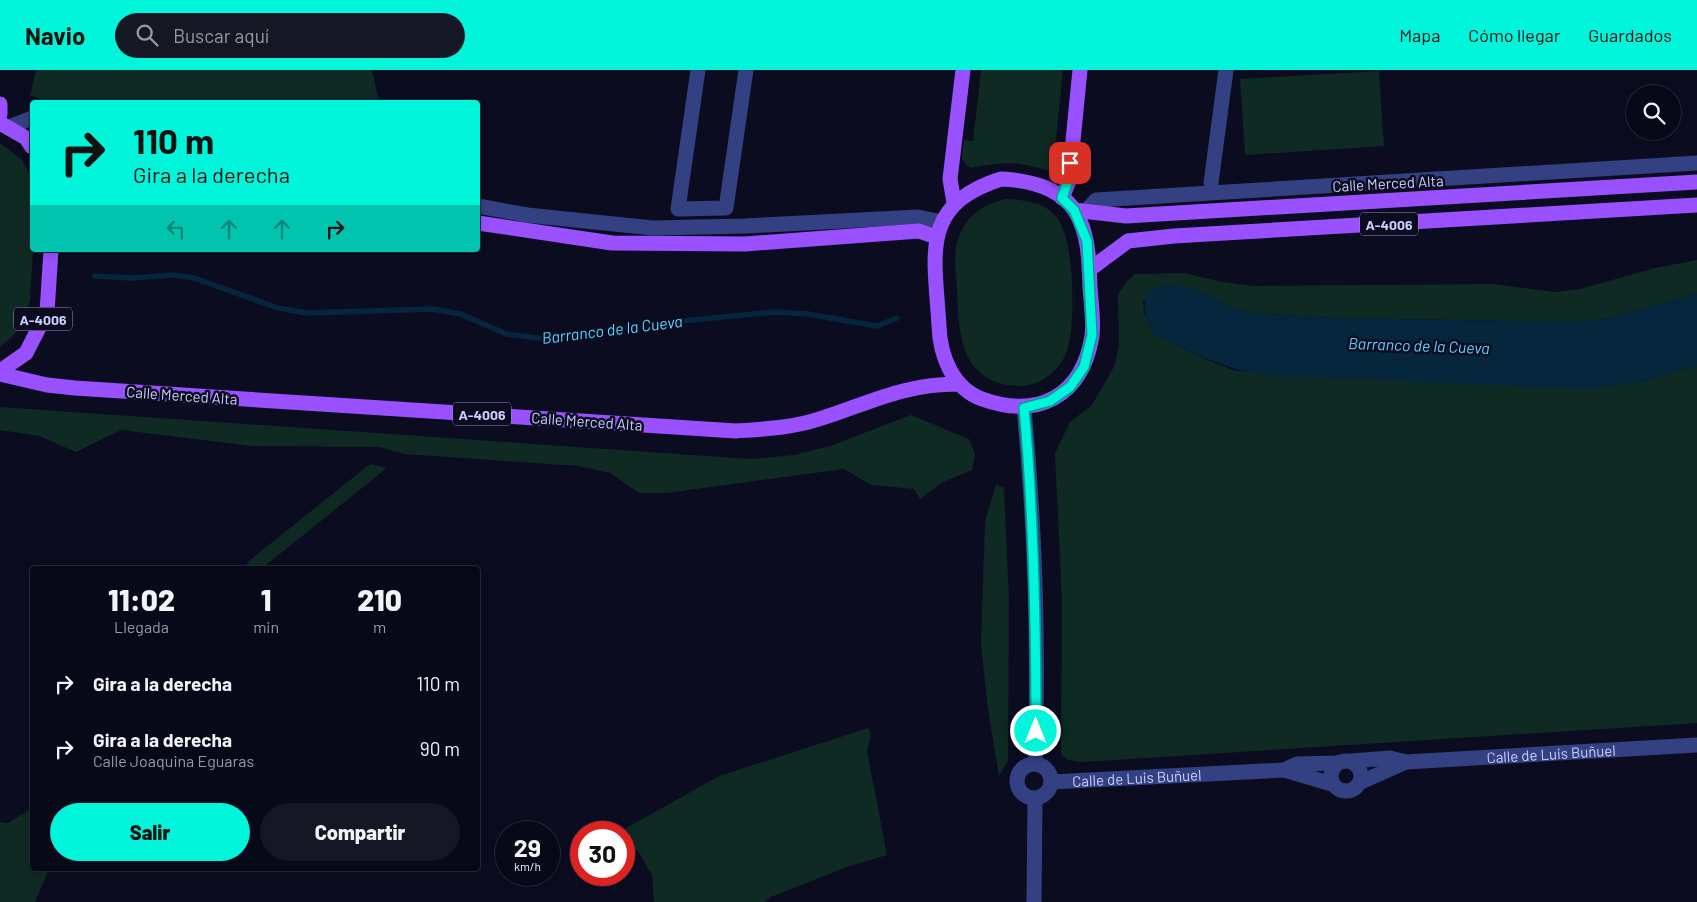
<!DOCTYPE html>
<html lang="es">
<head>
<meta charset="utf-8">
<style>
  body { margin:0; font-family:Barlow,sans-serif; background:#161725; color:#f1f3f6; height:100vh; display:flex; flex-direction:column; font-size:19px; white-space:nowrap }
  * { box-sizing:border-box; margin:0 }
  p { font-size:16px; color:#989aa2 }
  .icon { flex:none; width:28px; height:28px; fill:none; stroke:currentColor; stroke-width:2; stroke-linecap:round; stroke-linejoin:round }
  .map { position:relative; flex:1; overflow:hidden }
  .side { position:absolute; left:30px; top:496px; width:450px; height:305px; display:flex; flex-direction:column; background:#080918; border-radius:5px; box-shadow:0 2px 8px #0003,0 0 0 1px #292a37 }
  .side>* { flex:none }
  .hud { position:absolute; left:30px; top:30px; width:450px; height:152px; border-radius:5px; box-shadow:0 2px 8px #0003,0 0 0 1px #292a37; background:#00f5da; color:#111; overflow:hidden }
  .buttons { position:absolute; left:1626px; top:15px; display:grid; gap:10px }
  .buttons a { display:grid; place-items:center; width:55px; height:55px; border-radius:50%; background:#080918; box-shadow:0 2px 8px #0003,0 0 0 1px #292a37; font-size:25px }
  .speed { position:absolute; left:495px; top:751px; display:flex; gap:10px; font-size:25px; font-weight:700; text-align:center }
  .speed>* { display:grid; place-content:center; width:65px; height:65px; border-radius:50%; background:#080918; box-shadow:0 2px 8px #0003,0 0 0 1px #292a37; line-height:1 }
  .speed small { font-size:12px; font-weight:400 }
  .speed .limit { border:8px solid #d22; background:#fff; color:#111 }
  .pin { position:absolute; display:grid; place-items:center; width:42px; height:42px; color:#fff; margin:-21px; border-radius:10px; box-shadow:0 2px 8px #0006 }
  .me { position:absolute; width:55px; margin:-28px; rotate:0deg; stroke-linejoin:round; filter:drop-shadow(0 0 4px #0008) }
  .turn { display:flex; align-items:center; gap:18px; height:105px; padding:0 20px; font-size:22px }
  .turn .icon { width:65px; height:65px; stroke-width:2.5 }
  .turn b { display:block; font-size:35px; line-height:42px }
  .lanes { display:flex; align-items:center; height:48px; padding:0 20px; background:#0003; justify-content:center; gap:25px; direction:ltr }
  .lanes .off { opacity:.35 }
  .eta { display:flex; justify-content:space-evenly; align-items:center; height:85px; text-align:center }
  .eta b { font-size:30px; font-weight:800; line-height:35px }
  .button { display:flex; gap:10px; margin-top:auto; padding:10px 20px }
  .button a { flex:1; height:58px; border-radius:30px; background:#00f5da; color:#111; font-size:20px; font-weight:800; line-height:58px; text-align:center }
  .button a+a { background:#161725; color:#f1f3f6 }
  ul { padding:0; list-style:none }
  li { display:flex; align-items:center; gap:15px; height:65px; padding:0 20px }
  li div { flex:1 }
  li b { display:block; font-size:19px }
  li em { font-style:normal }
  header { display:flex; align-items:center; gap:30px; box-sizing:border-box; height:70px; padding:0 25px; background:#00f5da; color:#111 }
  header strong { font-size:24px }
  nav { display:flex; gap:28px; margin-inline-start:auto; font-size:18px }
  .search { width:350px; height:45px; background:#161725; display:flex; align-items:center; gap:12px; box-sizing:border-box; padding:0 18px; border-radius:28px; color:#989aa2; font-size:19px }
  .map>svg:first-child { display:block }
  .green { fill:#0e2a23 }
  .water { fill:#06263e }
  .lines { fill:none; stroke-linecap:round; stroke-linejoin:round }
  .stream { stroke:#06263e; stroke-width:5.5 }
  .minor { stroke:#334082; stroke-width:15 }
  .major { stroke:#9951ff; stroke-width:15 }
  .route-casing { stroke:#009f8e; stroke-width:12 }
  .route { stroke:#00f5da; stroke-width:9 }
  .labels { text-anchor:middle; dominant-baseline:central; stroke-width:5; stroke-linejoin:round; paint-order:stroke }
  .shield { fill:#0b0c20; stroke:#9194bc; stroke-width:1 }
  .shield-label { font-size:14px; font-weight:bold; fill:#cacfff }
  .street-label { font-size:15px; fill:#cacfff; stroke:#0b0c20 }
  .water-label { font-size:16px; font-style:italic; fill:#58d5ff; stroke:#0b0c20 }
</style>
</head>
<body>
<header>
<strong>Navio</strong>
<div class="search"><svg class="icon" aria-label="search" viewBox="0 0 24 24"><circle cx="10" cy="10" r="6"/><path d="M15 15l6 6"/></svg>Buscar aquí</div>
<nav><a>Mapa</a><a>Cómo llegar</a><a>Guardados</a></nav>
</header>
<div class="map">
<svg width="1697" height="832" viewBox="0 0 1697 832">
  <rect width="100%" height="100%" fill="#0b0c20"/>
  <path class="green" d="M36,0H372L379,32H57L30,26Z
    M981,0H1063L1055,78L1062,79L1059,105C1024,91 1007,91 970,98C959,91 962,82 964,70L973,71Z
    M1379,1L1384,76L1245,85L1240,9Z
    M0,73L22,90L32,108L33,180L30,230L24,252L11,268L0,276Z
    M1006,129C1024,130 1041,131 1055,145C1075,165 1076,255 1067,281C1061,298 1046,311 1029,315C1019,317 1008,316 999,313C958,299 959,257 957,220C956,202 952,181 960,164C969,143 985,134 1006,129Z
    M1697,190V224L1605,249L1577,252L1333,248L1251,243L1225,235L1195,219L1143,231L1144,242L1153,264L1210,291L1236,301L1640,312L1697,295V653L1082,692L1068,690L1061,685L1062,532L1055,383L1070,352L1092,335L1115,295L1119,274L1118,225L1126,212L1135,204L1185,203L1222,212L1255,216L1493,214L1555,222L1580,219L1655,198Z
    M0,337L750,389L794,385L830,376L911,345L969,369L975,384L972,400L943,412L920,429L914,419L871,415L844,399L667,423H639L610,403L578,396L404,384L380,377L252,376L121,360L76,382L39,366L0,360Z
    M370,394L387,398L261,499H243L250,490Z
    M996,415L1004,418L1009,528L1008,691L999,706L988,640L981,575L985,451Z
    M868,658L871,664L867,681L887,785L847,797L771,827L765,832H654L652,805L638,781L624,778V762H619L719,706Z
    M32,738V799H49L35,832H0V752L8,753Z"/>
  <path class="water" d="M1166,215L1195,219L1225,235L1251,243L1333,248L1577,252L1605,249L1697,224V295L1640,312L1588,319L1261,305C1222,298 1189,281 1153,264C1147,248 1141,237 1147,222Z"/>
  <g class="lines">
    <path class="stream" d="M95,206L132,208L174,205L194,208L278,238L307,243L432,239L461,244L506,264L546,269L661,253L775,242L808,244L877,256L897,248"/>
    <g class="minor">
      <path d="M698,0L678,139L726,138L746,0"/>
      <path d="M9,57L32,48"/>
      <path d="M1211,113L1226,0"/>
      <path d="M478,136L527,145L653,158L745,156L918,147L942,152"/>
      <path d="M1085,142L1096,130L1697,93"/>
      <path d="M1024,338C1035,456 1039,575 1035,694"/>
      <circle cx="1346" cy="706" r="15"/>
      <path id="s1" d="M1351,691L1390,688L1406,692L1697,675"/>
      <circle cx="1034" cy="711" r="17"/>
      <path d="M1284,700L1297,694L1337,693"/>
      <path id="s2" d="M1051,712L1284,700L1332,714"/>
      <path d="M1359,713L1406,692"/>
      <path d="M1034,832L1035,729"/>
    </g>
    <path class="major" d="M0,34V44
      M0,53L26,68L32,77
      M1001,109C1027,110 1059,117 1075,141C1089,164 1089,191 1090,217C1091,233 1094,251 1092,266C1082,327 1038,349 982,329C952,318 940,285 939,256C935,185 919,135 1001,109Z
      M1062,128L1069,111L1080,0
      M954,133L950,109L963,0
      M1074,140L1126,146L1697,112
      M478,153L612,173L745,174L919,161L936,167
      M1089,200L1128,171L1174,166L1697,135
      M0,301L26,283L47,242L51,180
      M0,304L47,315L75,318L736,361C764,359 792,358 819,349C870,333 903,314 958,314"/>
  </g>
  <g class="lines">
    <defs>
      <path id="route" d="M1036,661C1036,553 1034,446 1024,338L1050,331L1070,317L1084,297L1092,265L1087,171L1074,140L1062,128L1068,111L1070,93"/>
    </defs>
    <use href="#route" class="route-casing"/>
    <use href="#route" class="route"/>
  </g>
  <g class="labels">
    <g class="shield">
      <rect x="1360" y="142.5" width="58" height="23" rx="4"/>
      <rect x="14" y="237.5" width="58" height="23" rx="4"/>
      <rect x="453" y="332.5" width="58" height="23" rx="4"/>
    </g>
    <g class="shield-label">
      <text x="1389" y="154">A-4006</text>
      <text x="43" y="249">A-4006</text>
      <text x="482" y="344">A-4006</text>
    </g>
    <g class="street-label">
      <text transform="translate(1388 113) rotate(-3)">Calle Merced Alta</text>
      <text transform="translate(182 325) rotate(4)">Calle Merced Alta</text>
      <text transform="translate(587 351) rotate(4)">Calle Merced Alta</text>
      <text stroke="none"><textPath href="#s1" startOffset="201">Calle de Luis Buñuel</textPath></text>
      <text stroke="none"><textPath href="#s2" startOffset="86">Calle de Luis Buñuel</textPath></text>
    </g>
    <g class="water-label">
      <text transform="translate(612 259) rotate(-7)">Barranco de la Cueva</text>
      <text transform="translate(1419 275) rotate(2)">Barranco de la Cueva</text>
    </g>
  </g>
</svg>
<div class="buttons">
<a><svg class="icon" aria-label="search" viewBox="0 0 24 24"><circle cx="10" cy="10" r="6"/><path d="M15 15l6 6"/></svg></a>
</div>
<div class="speed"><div>29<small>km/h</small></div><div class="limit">30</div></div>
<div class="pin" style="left:1070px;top:93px;background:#d93025"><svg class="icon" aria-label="arrive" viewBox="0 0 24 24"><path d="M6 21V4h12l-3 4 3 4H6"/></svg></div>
<svg class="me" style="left:1036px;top:661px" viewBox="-20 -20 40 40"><circle r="17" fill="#00f5da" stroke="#fff" stroke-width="3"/><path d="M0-11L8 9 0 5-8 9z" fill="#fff"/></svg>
<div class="hud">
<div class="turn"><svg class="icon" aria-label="right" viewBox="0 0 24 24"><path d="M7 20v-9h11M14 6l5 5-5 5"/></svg><div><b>110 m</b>Gira a la derecha</div></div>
<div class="lanes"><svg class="icon off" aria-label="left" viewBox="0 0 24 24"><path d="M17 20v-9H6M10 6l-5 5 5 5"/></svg><svg class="icon off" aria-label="ahead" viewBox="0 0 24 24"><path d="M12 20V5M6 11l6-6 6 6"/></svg><svg class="icon off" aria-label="ahead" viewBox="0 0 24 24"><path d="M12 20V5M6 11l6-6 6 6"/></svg><svg class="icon" aria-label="right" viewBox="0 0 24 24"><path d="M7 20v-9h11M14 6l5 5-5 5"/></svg></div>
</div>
<section class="side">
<div class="eta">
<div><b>11:02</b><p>Llegada</p></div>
<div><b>1</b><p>min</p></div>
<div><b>210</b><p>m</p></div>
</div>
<ul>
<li><svg class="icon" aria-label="right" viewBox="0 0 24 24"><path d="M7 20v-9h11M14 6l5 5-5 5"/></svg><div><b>Gira a la derecha</b></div><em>110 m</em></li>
<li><svg class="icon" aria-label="right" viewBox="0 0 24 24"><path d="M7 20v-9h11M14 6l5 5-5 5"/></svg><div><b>Gira a la derecha</b><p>Calle Joaquina Eguaras</p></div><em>90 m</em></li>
</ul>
<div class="button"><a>Salir</a><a>Compartir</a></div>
</section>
</div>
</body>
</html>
